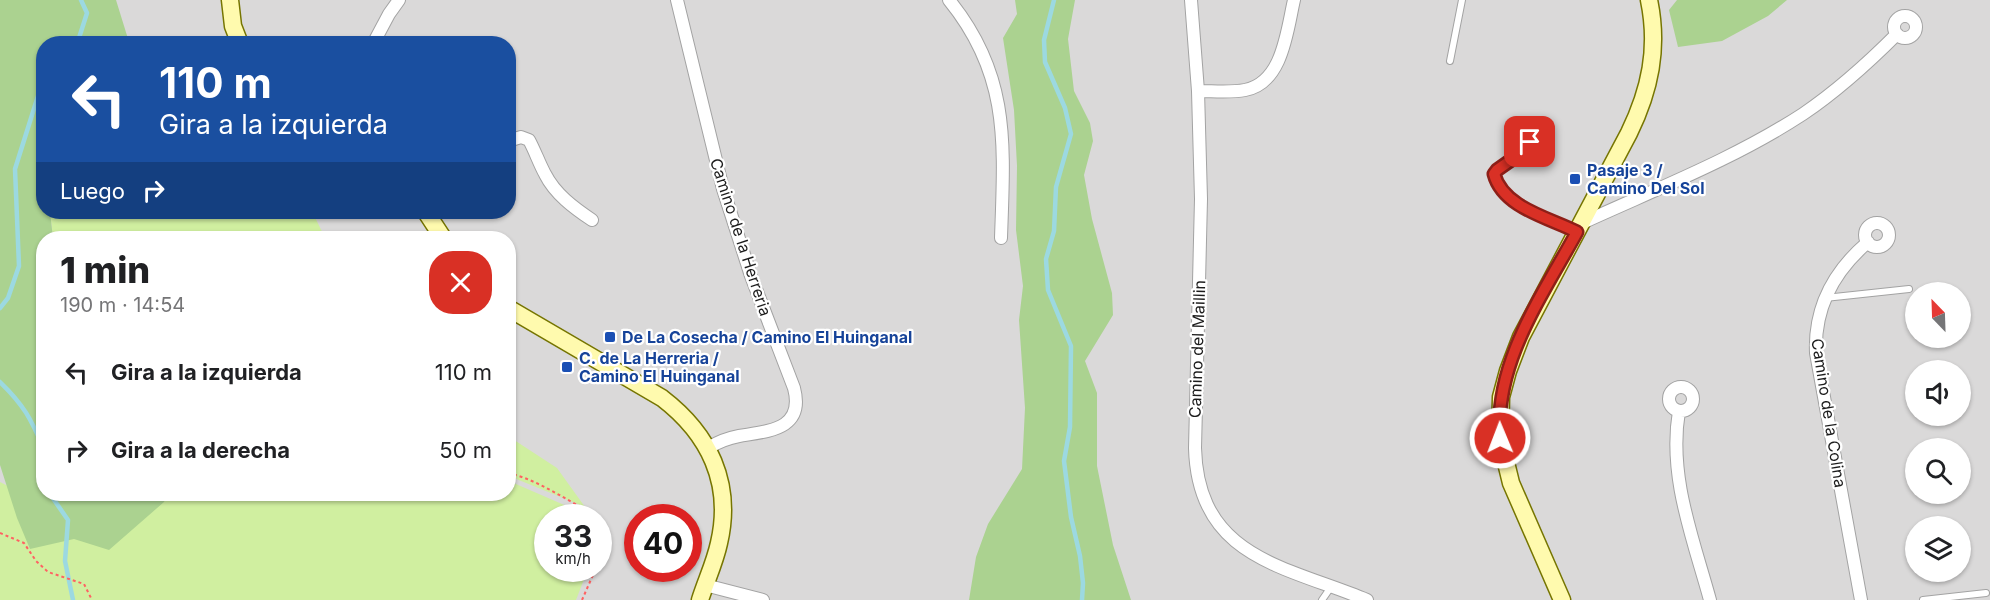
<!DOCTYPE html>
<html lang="es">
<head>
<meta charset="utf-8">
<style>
  body { margin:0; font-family:Inter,sans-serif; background:#f6f6f6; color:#202124; height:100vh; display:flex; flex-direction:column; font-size:22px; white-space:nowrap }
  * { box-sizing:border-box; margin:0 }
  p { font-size:20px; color:#757577 }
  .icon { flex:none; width:33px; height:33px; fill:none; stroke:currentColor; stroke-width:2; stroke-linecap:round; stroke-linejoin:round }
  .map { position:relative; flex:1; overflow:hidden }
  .sheet { position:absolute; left:36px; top:231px; width:480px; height:270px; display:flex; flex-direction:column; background:#fff; border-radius:24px; box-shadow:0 2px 4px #0004 }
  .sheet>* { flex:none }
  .guide { position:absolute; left:36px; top:36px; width:480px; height:183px; border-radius:24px; box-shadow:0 2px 4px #0004; background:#1a4fa0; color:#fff; overflow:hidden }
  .needle { width:39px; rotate:337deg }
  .buttons { position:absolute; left:1905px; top:282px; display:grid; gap:12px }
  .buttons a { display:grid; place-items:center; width:66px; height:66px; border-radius:50%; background:#fff; box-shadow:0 2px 4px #0004; font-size:30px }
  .speed { position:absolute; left:534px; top:504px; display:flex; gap:12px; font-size:30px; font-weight:700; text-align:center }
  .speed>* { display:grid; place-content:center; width:78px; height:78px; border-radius:50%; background:#fff; box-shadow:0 2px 4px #0004; line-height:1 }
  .speed small { font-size:15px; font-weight:400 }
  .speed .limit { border:9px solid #d22; background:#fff; color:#111 }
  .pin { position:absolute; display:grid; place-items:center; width:51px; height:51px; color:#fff; margin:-26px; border-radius:12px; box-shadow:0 3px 9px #0006 }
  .me { position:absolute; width:66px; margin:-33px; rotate:359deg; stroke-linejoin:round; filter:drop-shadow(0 0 4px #0008) }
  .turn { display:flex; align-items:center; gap:21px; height:126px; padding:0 24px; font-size:27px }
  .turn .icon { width:78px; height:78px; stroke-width:2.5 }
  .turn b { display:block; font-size:42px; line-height:51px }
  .then { display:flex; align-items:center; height:57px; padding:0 24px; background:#0003; gap:12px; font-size:22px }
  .round { display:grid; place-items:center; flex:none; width:63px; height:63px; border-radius:24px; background:#f6f6f6 }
  .headline { display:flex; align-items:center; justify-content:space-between; height:102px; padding:0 24px }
  h1 { font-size:36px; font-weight:800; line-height:45px }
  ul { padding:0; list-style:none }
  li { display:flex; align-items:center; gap:18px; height:78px; padding:0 24px }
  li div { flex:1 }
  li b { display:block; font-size:22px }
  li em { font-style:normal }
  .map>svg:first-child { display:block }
  .residential { fill:#dad9d9; fill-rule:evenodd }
  .grass { fill:#d0efa0 }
  .forest { fill:#abd290 }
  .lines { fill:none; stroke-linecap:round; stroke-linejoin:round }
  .stream { stroke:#9cd9e1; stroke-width:4.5 }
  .lane-casing { stroke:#a3a3a3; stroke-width:8 }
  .street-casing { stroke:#a3a3a3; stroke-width:14 }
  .secondary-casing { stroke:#767500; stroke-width:19 }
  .path { stroke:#ff6162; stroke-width:2; stroke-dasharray:3 3; stroke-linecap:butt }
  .lane { stroke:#fff; stroke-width:6 }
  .street { stroke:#fff; stroke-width:12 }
  .secondary { stroke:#fffaae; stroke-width:16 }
  .route-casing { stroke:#8d1f18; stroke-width:15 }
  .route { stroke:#d93025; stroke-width:10 }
  .transit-dot { fill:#1a4fb4; stroke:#fff; stroke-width:2 }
  .labels { text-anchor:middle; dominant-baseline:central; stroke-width:4.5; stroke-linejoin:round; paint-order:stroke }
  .transit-label { font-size:16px; font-weight:bold; fill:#164399; stroke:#fff; text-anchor:start }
  .street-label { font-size:16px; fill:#1c1c1c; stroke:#fff }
</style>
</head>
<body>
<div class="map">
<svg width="1990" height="600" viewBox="0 0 1990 600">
  <rect width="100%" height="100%" fill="#efe8e0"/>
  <path class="residential" d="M0,0H1990V600H0ZM44,44H508V212H44ZM44,238H508V494H44ZM1916,292H1960V338H1916ZM1916,370H1960V416H1916ZM1916,448H1960V494H1916ZM548,518H598V568H548ZM638,518H688V568H638ZM1916,526H1960V572H1916Z"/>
  <path class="grass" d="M50,212H310L313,213L325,238H53Z
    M508,436L557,468L585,507L509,476Z
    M509,481L592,517L548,518V568L588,569L576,600H0V482L54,509L68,494H508Z"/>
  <path class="forest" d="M0,0H116L129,42L44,44V212H50L53,238H44V494H168L164,502L109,550L74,539L30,549L17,518L0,465Z
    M1015,0H1075L1068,39L1074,91L1090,123L1093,141L1084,175L1092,219L1112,293L1113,315L1085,361L1097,393V466L1113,545L1131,600H969L976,557L988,524L1022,469L1025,408L1019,320L1023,286L1016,230L1017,166L1014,110L1003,38L1017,14Z
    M1677,0H1787L1768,16L1722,41L1678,47L1669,10Z"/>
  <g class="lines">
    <path class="stream" d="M1054,0L1044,40L1045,62L1065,108L1071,134L1056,187L1054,231L1046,259L1048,290L1071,346L1070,427L1064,461L1071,517L1080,556L1083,583L1082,600
      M75,44L79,38L87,13L81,0
      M0,308L8,298L19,266L15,169L38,96L44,89
      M0,382C24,405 31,419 44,449
      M44,479V484
      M50,494L68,520L65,561L73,600"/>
    <defs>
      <path id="lane" d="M1450,61L1462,0
        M1529,142L1514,158L1497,170L1494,174C1503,208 1550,217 1577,232
        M1825,298L1909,289
        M1322,600L1331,587
        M1923,600L1986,593"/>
      <path id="street" d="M677,0L723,189L751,276L794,388C805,430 768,431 739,436C728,438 718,442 708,448
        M949,0C1011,76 1004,146 1001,238
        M1191,0L1198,91L1201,199L1195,448C1198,558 1285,566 1367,600
        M1894 27a11 11 0 1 1 22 0a11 11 0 1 1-22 0Z
        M373,44L389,14L399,0
        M1198,91C1213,91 1230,93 1245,90C1283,83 1287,30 1294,0
        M508,141L521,137L529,140C535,151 539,163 545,174C555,194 574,208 592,220
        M1582,223C1656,189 1734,159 1803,114C1837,91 1868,63 1897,34
        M1865 235a12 12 0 1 1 24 0a12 12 0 1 1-24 0Z
        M1669 399a12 12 0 1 1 24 0a12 12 0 1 1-24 0Z
        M1679,411C1668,476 1693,538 1710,600
        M705,585L763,600
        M1861,600L1816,353C1814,307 1834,271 1868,242"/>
      <path id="secondary" d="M230,0L233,26L240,44
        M426,212L443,238
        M508,308L662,398C709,434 733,483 719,543C715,562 706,581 700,600
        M1562,600L1511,483L1500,438L1501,397L1508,371L1521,337L1629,133C1650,90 1659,48 1649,0"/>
    </defs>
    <use href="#lane" class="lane-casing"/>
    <use href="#street" class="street-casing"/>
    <use href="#secondary" class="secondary-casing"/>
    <path class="path" d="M508,473C539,480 565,500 593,513L595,518
      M598,527V551
      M0,533L24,543L36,561L48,572L84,584L92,600
      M582,600L596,568"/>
    <use href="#lane" class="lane"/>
    <use href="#street" class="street"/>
    <use href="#secondary" class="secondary"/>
  </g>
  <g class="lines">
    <defs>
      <path id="route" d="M1500,438C1494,363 1542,296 1577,232C1550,218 1503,208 1494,174L1497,170L1514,158L1530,142"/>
    </defs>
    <use href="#route" class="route-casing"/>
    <use href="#route" class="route"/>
  </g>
  <g class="transit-dot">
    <rect x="1569" y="173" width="12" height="12" rx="3"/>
    <rect x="604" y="331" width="12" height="12" rx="3"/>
    <rect x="561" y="361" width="12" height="12" rx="3"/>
  </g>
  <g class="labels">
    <g class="transit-label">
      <text x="1587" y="170">Pasaje 3 /<tspan x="1587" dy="18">Camino Del Sol</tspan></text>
      <text x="622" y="337">De La Cosecha / Camino El Huinganal</text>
      <text x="579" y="358">C. de La Herreria /<tspan x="579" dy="18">Camino El Huinganal</tspan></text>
    </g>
    <g class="street-label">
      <text transform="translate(741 237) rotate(72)">Camino de la Herreria</text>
      <text transform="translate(1197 349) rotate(-88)">Camino del Maillin</text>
      <text transform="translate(1829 413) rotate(81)">Camino de la Colina</text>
    </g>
  </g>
</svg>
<div class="buttons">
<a><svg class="needle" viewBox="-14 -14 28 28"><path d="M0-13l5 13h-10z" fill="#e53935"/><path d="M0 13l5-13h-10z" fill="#757577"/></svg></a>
<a><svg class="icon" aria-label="sound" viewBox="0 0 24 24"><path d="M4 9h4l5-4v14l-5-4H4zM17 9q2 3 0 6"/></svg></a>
<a><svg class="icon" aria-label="search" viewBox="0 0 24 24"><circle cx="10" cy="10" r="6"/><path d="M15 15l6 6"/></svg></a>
<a><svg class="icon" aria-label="layers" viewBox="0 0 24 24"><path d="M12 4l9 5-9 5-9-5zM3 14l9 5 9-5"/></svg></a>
</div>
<div class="speed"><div>33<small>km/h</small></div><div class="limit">40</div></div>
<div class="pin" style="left:1530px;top:142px;background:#d93025"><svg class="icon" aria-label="arrive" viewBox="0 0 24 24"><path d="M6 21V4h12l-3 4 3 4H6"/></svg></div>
<svg class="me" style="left:1500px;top:438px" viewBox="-20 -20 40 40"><circle r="17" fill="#d93025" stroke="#fff" stroke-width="3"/><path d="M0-11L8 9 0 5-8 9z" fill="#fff"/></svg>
<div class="guide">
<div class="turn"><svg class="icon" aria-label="left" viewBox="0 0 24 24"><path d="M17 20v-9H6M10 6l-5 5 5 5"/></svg><div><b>110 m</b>Gira a la izquierda</div></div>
<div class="then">Luego<svg class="icon" aria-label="right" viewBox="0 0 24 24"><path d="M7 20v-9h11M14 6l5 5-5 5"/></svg></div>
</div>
<section class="sheet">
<div class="headline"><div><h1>1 min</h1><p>190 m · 14:54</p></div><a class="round" style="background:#d93025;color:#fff"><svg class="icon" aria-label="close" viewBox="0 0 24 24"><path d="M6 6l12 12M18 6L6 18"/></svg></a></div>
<ul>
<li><svg class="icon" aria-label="left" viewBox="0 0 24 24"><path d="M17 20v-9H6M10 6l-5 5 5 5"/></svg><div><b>Gira a la izquierda</b></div><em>110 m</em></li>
<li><svg class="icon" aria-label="right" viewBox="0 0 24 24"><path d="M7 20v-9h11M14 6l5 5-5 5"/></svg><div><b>Gira a la derecha</b></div><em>50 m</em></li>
</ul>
</section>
</div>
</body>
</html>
